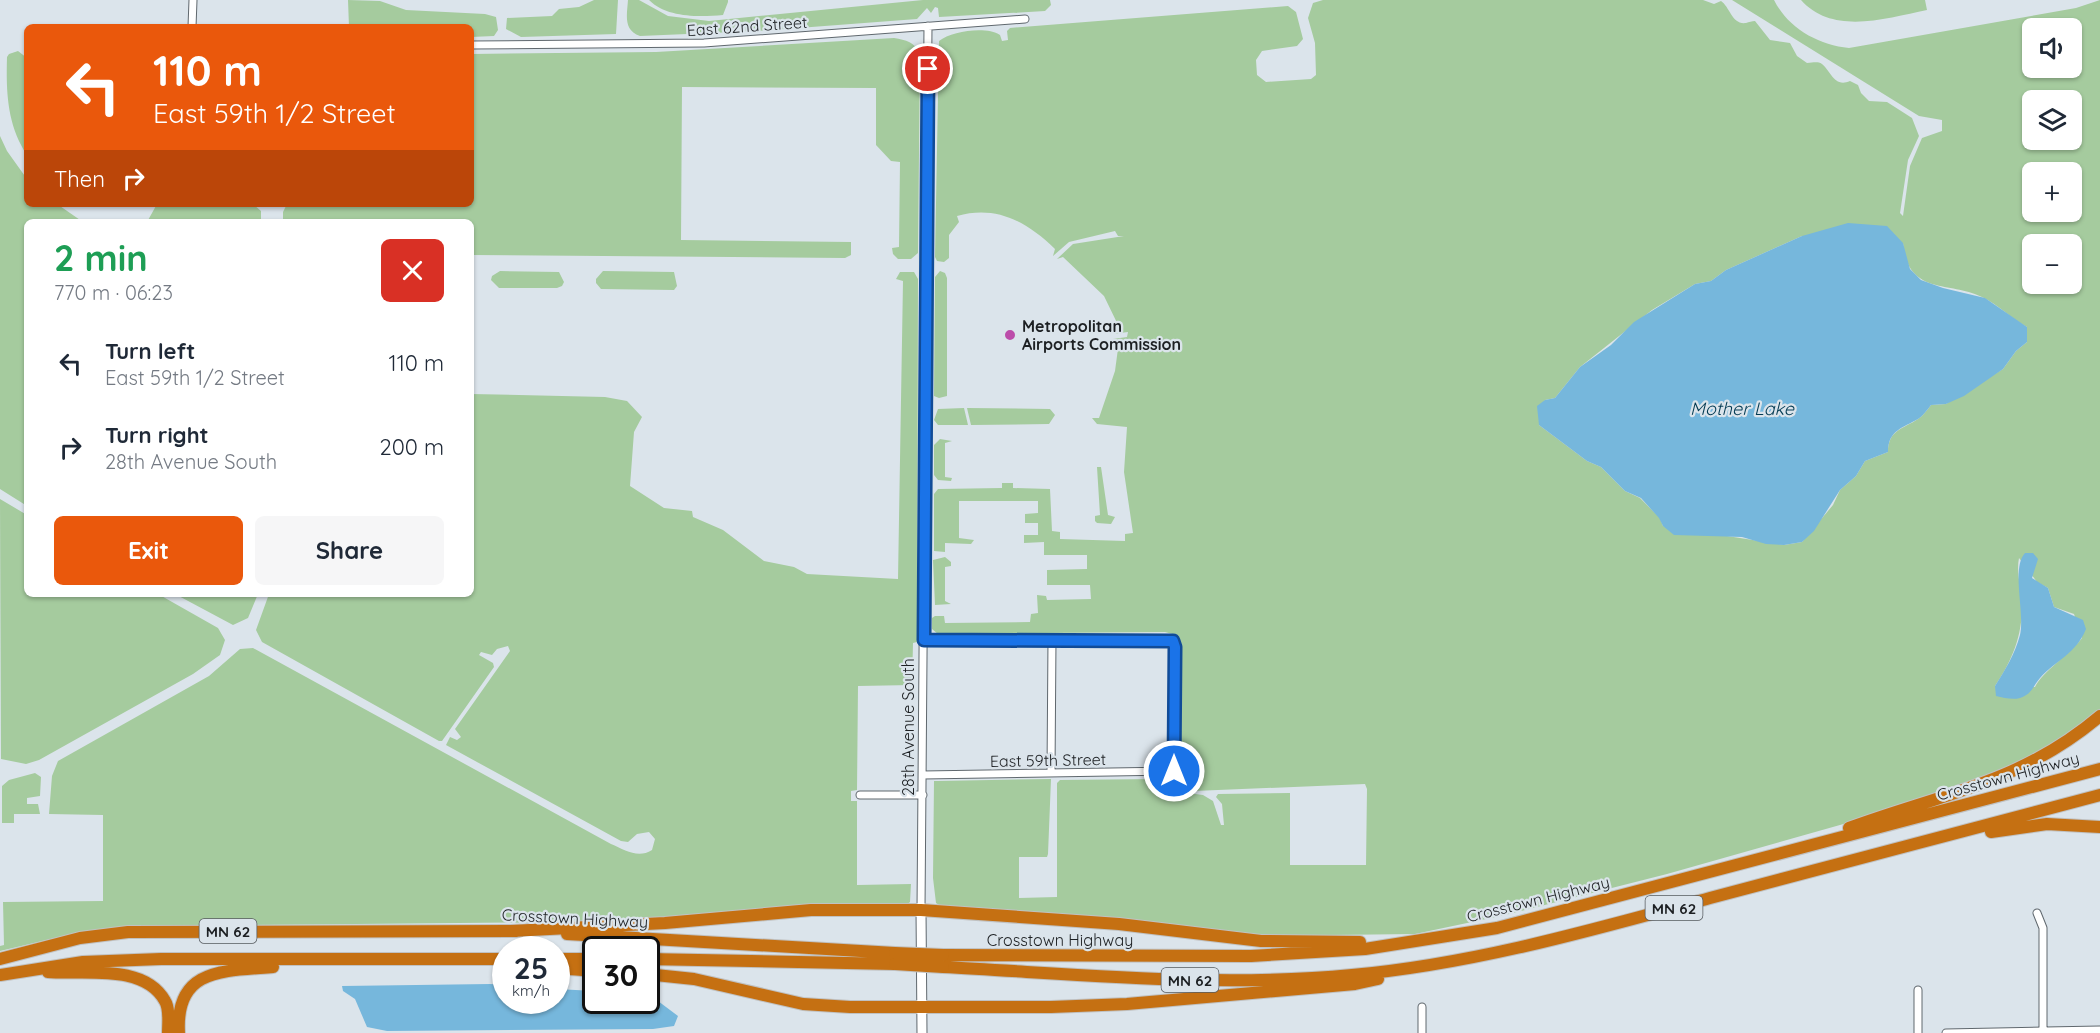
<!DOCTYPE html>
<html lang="en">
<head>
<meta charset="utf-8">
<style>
  body { margin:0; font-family:Quicksand,sans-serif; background:#f6f6f7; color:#1f2937; height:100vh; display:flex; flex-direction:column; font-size:22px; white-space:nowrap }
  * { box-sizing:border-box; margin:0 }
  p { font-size:20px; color:#747a83 }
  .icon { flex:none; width:33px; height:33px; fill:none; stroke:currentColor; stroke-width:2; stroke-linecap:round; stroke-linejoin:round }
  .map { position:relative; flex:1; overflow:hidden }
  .drawer { position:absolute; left:24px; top:219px; width:450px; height:378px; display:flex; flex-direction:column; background:#fff; border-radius:9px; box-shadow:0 2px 4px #0004 }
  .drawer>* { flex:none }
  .banner { position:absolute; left:24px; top:24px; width:450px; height:183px; border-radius:9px; box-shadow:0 2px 4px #0004; background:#ea580c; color:#fff; overflow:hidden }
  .buttons { position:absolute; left:2022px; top:18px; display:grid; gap:12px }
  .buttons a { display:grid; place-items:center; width:60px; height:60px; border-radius:9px; background:#fff; box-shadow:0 2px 4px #0004; font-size:30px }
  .speed { position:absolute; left:492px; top:936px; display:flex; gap:12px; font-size:30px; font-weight:700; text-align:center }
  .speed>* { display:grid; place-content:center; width:78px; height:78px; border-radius:50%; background:#fff; box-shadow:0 2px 4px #0004; line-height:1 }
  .speed small { font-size:15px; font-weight:400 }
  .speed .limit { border:3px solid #111; border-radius:9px; background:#fff; color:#111 }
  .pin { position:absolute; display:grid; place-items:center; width:51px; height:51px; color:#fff; margin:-26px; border:3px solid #fff; border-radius:50%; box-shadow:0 2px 6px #0007 }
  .me { position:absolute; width:66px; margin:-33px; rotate:0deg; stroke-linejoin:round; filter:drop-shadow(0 0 4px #0008) }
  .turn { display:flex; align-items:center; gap:21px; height:126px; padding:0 30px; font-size:27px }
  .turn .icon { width:78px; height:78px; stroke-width:2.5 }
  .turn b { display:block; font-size:42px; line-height:51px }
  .then { display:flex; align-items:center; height:57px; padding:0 30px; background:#0003; gap:12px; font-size:22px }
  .round { display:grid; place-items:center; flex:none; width:63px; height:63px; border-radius:9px; background:#f6f6f7 }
  .overview { display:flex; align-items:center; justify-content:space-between; height:102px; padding:0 30px }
  h1 { font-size:36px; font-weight:800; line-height:45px; color:#1e9e55 }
  .cta { display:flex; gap:12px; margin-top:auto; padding:12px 30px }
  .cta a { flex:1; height:69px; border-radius:9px; background:#ea580c; color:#fff; font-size:24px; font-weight:800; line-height:69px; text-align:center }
  .cta a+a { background:#f6f6f7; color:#1f2937 }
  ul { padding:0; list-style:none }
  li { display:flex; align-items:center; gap:18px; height:84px; padding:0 30px }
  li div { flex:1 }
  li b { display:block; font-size:22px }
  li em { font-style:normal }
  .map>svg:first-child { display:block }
  .green { fill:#a5cb9e; fill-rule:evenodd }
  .water { fill:#76b7dc }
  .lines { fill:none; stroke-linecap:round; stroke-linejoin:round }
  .street-casing { stroke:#60686e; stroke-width:9 }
  .secondary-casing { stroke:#60686e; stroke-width:11 }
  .highway-casing { stroke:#c0c1c1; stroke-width:14 }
  .street { stroke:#fff; stroke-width:7 }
  .secondary { stroke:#fff; stroke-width:9 }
  .highway { stroke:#c57012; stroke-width:12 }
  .highway-bridge-casing { stroke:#c0c1c1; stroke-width:14; stroke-linecap:butt }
  .highway-bridge { stroke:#c57012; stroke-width:12 }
  .route-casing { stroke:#114b97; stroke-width:15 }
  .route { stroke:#1a73e8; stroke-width:10 }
  .poi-dot { fill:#bc4daa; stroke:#dbe4eb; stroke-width:2 }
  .labels { text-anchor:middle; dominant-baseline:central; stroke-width:4.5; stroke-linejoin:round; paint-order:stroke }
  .shield { fill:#dbe4eb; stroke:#565b5f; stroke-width:1.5 }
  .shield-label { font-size:15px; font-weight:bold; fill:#1d2023 }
  .street-label { font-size:16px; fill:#1d2023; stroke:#dbe4eb }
  .poi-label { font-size:16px; font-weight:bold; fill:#1d2023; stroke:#dbe4eb; text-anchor:start }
  .water-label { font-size:18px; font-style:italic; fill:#003952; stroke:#dbe4eb }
</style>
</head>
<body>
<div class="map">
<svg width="2100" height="1033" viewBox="0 0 2100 1033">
  <rect width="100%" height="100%" fill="#dbe4eb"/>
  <path class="green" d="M348,0L380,1L406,10L485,14L496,17L498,30L494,36L471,37V27H349Z
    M594,0H618L616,34L521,37L506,29L507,18L552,16L559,9L579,7Z
    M628,0H639L668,16L709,21L923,0H1050L1051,5L1045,11L939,17L938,8L935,7L931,13L927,8L917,19L757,31L640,36C623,30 627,15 628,0Z
    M649,0H728V2L723,15C699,17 667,18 649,0Z
    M1323,0H1703L1714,4L1721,1C1730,7 1732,25 1746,23C1749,22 1752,21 1755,21L1770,40L1790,43L1797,56L1807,63C1813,63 1817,61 1822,64C1831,71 1834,88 1850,81L1858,85L1861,93L1869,101L1887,102L1912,118L1919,136L1908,160L1900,213L1903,216L1910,166L1922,138L1942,131V120L1919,116L1732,0H1774C1788,28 1818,45 1849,48L2076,8L2100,0V711L2052,748L1939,797L1667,874L1505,915L1415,934L1248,936L942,907L936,903L933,878L934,781H938L1051,779L1048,854L1047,857H1019V898L1057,897V783L1060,780L1158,779L1173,791L1203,795L1213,801L1221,825H1224L1222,804L1216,797L1218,794L1290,793V865H1366L1367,789L1365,784L1194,791L1181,789L1166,781L1179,770L1180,764L1182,647L1176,635L1165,632L938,634L932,629V618L935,616H944L945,623L1030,622L1031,614L1038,613L1037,595L1046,596L1047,600L1091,599L1090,585H1047V570L1087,569V555H1044V542L1024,543V535H1038V523H1025V514L1038,513V501H959V538L974,540L971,544L945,543V552L934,551V494L938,489L1002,488V483H1013V488L1050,489L1052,531L1060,532V539L1125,541V534L1133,533L1124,472L1127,427L1097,424L1092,418H1099L1115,371L1119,341L1113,339L1127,337L1128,332L1112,334L1120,329L1104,296L1063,257L1057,259L1073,244L1124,236H1118L1115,231L1069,242L1053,256L1055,249C1027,222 997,205 957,216L959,222L949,235V258L944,262L937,261L935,257L939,41C952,31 986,26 1000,35L1002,41L1008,40L1007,31L1010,28L1288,6L1296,12L1303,39L1297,46L1262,51L1256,60L1257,75L1266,82L1311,79L1316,75L1315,43L1308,18L1313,3ZM2032,28H2072V68H2032ZM2032,100H2072V140H2032ZM2032,172H2072V212H2032ZM1802,236L1903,243C1908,297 1950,280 1984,298C1997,304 2012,319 2027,327V342L2016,351L2003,369L1946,404L1931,405C1927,410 1923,416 1918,419C1903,429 1888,430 1888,452L1865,461L1856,476L1840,490L1833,505L1802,542L1784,545L1663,526L1660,518L1640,498L1625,491L1601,467L1587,461L1539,425L1545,400L1555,398L1580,367L1652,310L1695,284L1711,281L1726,270ZM2032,244H2072V284H2032ZM2019,558L2037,582L2048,588L2054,607L2074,614L2082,638C2069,655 2043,671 2035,687L1995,686C2013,659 2023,634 2022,601C2021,586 2016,573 2019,558Z
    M1801,0H1925L1927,10C1887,18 1833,36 1801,0Z
    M894,38C906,40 915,42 920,54L918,253L911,259H898L893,254L892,248L899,247L900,162L891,161L876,145V88L682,87L681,240L851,242V255L845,258L471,255V222H283V212L287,204H471V54L656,52Z
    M18,51L27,58V155C7,125 6,92 7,57L9,54Z
    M0,136L7,151L27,179V204H57L83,222H27V506L0,489Z
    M157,204H253L261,211V222H147Z
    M500,271L559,272L564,282L562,286L557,288H499L491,280L492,276Z
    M603,271L674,272L677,286L674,290L601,289L596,283V279Z
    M940,271L945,273L947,278V396L939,398L934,396L935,277Z
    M900,272H914L918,279L917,642L913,643L912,685L858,686L857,790L851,791V801H857V885L911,884L910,902L906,905L786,907L650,919L575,922L150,926L55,938L0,951V946L4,945L3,902L103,901V815L49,814L52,776L58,761L209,676L240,649L253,648L611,844C625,850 638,859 652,850L655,839L649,832L637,834L628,842L621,841L446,745L450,737L457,740L461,737L455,729L510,651L508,646L497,649L492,655L481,652L479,655L493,663L494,667L442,741H439L262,642L256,630L269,594H471V394L605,397L627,401L642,417L634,432L630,486L664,508L692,511L693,517L723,530L764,561L794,567L807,574L898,579L903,281L896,279Z
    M964,408L968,425H938L934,420L938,409Z
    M967,408L1050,409L1055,415L1049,424L971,425Z
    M940,439L952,441L945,443V477L952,478L951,481L938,480L934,475V445Z
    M1097,467H1101L1108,515L1115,517L1111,524L1097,523L1095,521V516L1100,515Z
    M0,499L27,515V594H158L218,628L225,640L220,655L193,674L39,760L26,764L1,759Z
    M945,557L951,562V566L945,567V601L951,604L935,605L933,560Z
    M175,594H258L248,618L233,625Z
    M35,773L41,777L40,796L27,798V804H38L40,814H14V823H2V786L9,780Z"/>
  <path class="water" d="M1848,223L1887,226L1903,243L1910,269L1921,280L1943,288L1985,298L2027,327V342L2016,351L2003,369L1964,396L1946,404L1931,405C1927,410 1923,416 1918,419C1903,428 1888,430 1888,452L1865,461L1856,476L1840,490L1814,531L1802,542L1784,545L1766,544L1742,537L1674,535L1663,526L1659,518L1641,498L1625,491L1601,467L1587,461L1539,425L1537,406L1545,400L1555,398L1580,367L1611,345L1634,322L1695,284L1711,281L1726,270L1802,236Z
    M2025,553H2033L2038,559L2032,578L2048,588L2054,607L2083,620L2086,629C2076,654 2056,660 2040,678C2033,686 2032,694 2020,698C2013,700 2004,698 1996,696L1995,686C2005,670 2015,654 2020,635C2025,613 2011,568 2025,553Z
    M490,984L505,985L506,1000H556L557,989L594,991L596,1000L643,1001L646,1005L658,1001L678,1016L674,1026L653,1029L387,1031L367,1027L355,999L343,991L342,986Z"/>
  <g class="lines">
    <defs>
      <path id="street" d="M192,27L193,0
        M471,45L704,43L1025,19
        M1051,773L1052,639
        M923,775L1174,771L1175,647L1173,641L1168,639L924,640
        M860,795H923
        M921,910L928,26
        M2037,913L2043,928V1033
        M1918,990V1033
        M1422,1033V1007
        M1946,1033L2100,1030"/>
      <path id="secondary" d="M921,910L922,1033"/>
      <path id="highway" d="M1849,828C1941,794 2021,783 2100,716
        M1991,832L2047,824L2100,827
        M511,931L665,923L811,910H921L1119,924L1261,941L1360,942
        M567,934L895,953
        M943,955L1251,956L1365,949L1497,928L2100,769
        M0,959L80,938L128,932L517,931
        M556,959H596
        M646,959L895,964
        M943,967C1079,974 1216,988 1352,975C1474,964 1592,930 1710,898C1840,863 1970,830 2100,795
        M556,968L596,971
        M48,972C84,975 144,963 165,1001C170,1009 168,1024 168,1033
        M646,974L694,979L803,1004L850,1007H1051L1127,1004L1355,984L1378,979
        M0,975L83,962L161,959H506
        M179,1033C175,968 223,971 273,967"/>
    </defs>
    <use href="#street" class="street-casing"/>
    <use href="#secondary" class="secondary-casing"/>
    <use href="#highway" class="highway-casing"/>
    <use href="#street" class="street"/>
    <use href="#secondary" class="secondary"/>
    <use href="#highway" class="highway"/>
    <defs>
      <path id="highway-bridge" d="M895,953L943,955
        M895,964L943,967"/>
    </defs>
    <use href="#highway-bridge" class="highway-bridge-casing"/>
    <use href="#highway-bridge" class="highway-bridge"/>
  </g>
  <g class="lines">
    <defs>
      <path id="route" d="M928,69L924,640L1173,641L1175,647L1174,771"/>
    </defs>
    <use href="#route" class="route-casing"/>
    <use href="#route" class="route"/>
  </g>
  <circle class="poi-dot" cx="1010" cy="335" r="6"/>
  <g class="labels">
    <g class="shield">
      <rect x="1645.5" y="896" width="57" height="24" rx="4.5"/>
      <rect x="199.5" y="919" width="57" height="24" rx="4.5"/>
      <rect x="1161.5" y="968" width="57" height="24" rx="4.5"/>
    </g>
    <g class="shield-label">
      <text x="1674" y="908">MN 62</text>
      <text x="228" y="931">MN 62</text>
      <text x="1190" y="980">MN 62</text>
    </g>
    <g class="street-label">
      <text transform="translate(747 26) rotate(-4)">East 62nd Street</text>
      <text transform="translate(908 727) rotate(-90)">28th Avenue South</text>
      <text transform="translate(1048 760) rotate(-1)">East 59th Street</text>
      <text transform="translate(2008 776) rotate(-15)">Crosstown Highway</text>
      <text transform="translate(1538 899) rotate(-14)">Crosstown Highway</text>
      <text transform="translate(575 918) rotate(3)">Crosstown Highway</text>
      <text x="1060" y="940">Crosstown Highway</text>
    </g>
    <g class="poi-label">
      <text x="1022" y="326">Metropolitan<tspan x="1022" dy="18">Airports Commission</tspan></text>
    </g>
    <g class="water-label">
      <text x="1742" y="408">Mother Lake</text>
    </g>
  </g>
</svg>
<div class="buttons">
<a><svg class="icon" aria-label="sound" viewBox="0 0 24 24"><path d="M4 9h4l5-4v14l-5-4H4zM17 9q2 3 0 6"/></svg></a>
<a><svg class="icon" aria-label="layers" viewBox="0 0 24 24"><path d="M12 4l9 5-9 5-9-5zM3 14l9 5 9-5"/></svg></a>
<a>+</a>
<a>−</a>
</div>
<div class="speed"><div>25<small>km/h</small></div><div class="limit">30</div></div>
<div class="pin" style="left:928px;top:69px;background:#d93025"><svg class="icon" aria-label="arrive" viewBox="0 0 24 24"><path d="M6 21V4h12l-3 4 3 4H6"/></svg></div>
<svg class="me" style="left:1174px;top:771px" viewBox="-20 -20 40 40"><circle r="17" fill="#1a73e8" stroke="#fff" stroke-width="3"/><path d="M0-11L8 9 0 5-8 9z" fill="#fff"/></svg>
<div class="banner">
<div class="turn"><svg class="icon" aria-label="left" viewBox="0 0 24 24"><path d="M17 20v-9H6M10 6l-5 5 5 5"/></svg><div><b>110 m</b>East 59th 1/2 Street</div></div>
<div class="then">Then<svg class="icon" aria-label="right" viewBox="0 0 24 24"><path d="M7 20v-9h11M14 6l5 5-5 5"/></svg></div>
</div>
<section class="drawer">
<div class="overview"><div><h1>2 min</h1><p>770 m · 06:23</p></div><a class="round" style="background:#d93025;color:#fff"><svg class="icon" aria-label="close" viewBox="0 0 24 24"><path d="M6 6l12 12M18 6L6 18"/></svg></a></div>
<ul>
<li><svg class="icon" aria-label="left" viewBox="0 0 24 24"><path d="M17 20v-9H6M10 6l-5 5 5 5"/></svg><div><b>Turn left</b><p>East 59th 1/2 Street</p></div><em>110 m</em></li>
<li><svg class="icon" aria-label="right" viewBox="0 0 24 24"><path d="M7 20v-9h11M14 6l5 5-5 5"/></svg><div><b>Turn right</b><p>28th Avenue South</p></div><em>200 m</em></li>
</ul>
<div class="cta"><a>Exit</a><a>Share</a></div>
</section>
</div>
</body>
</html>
